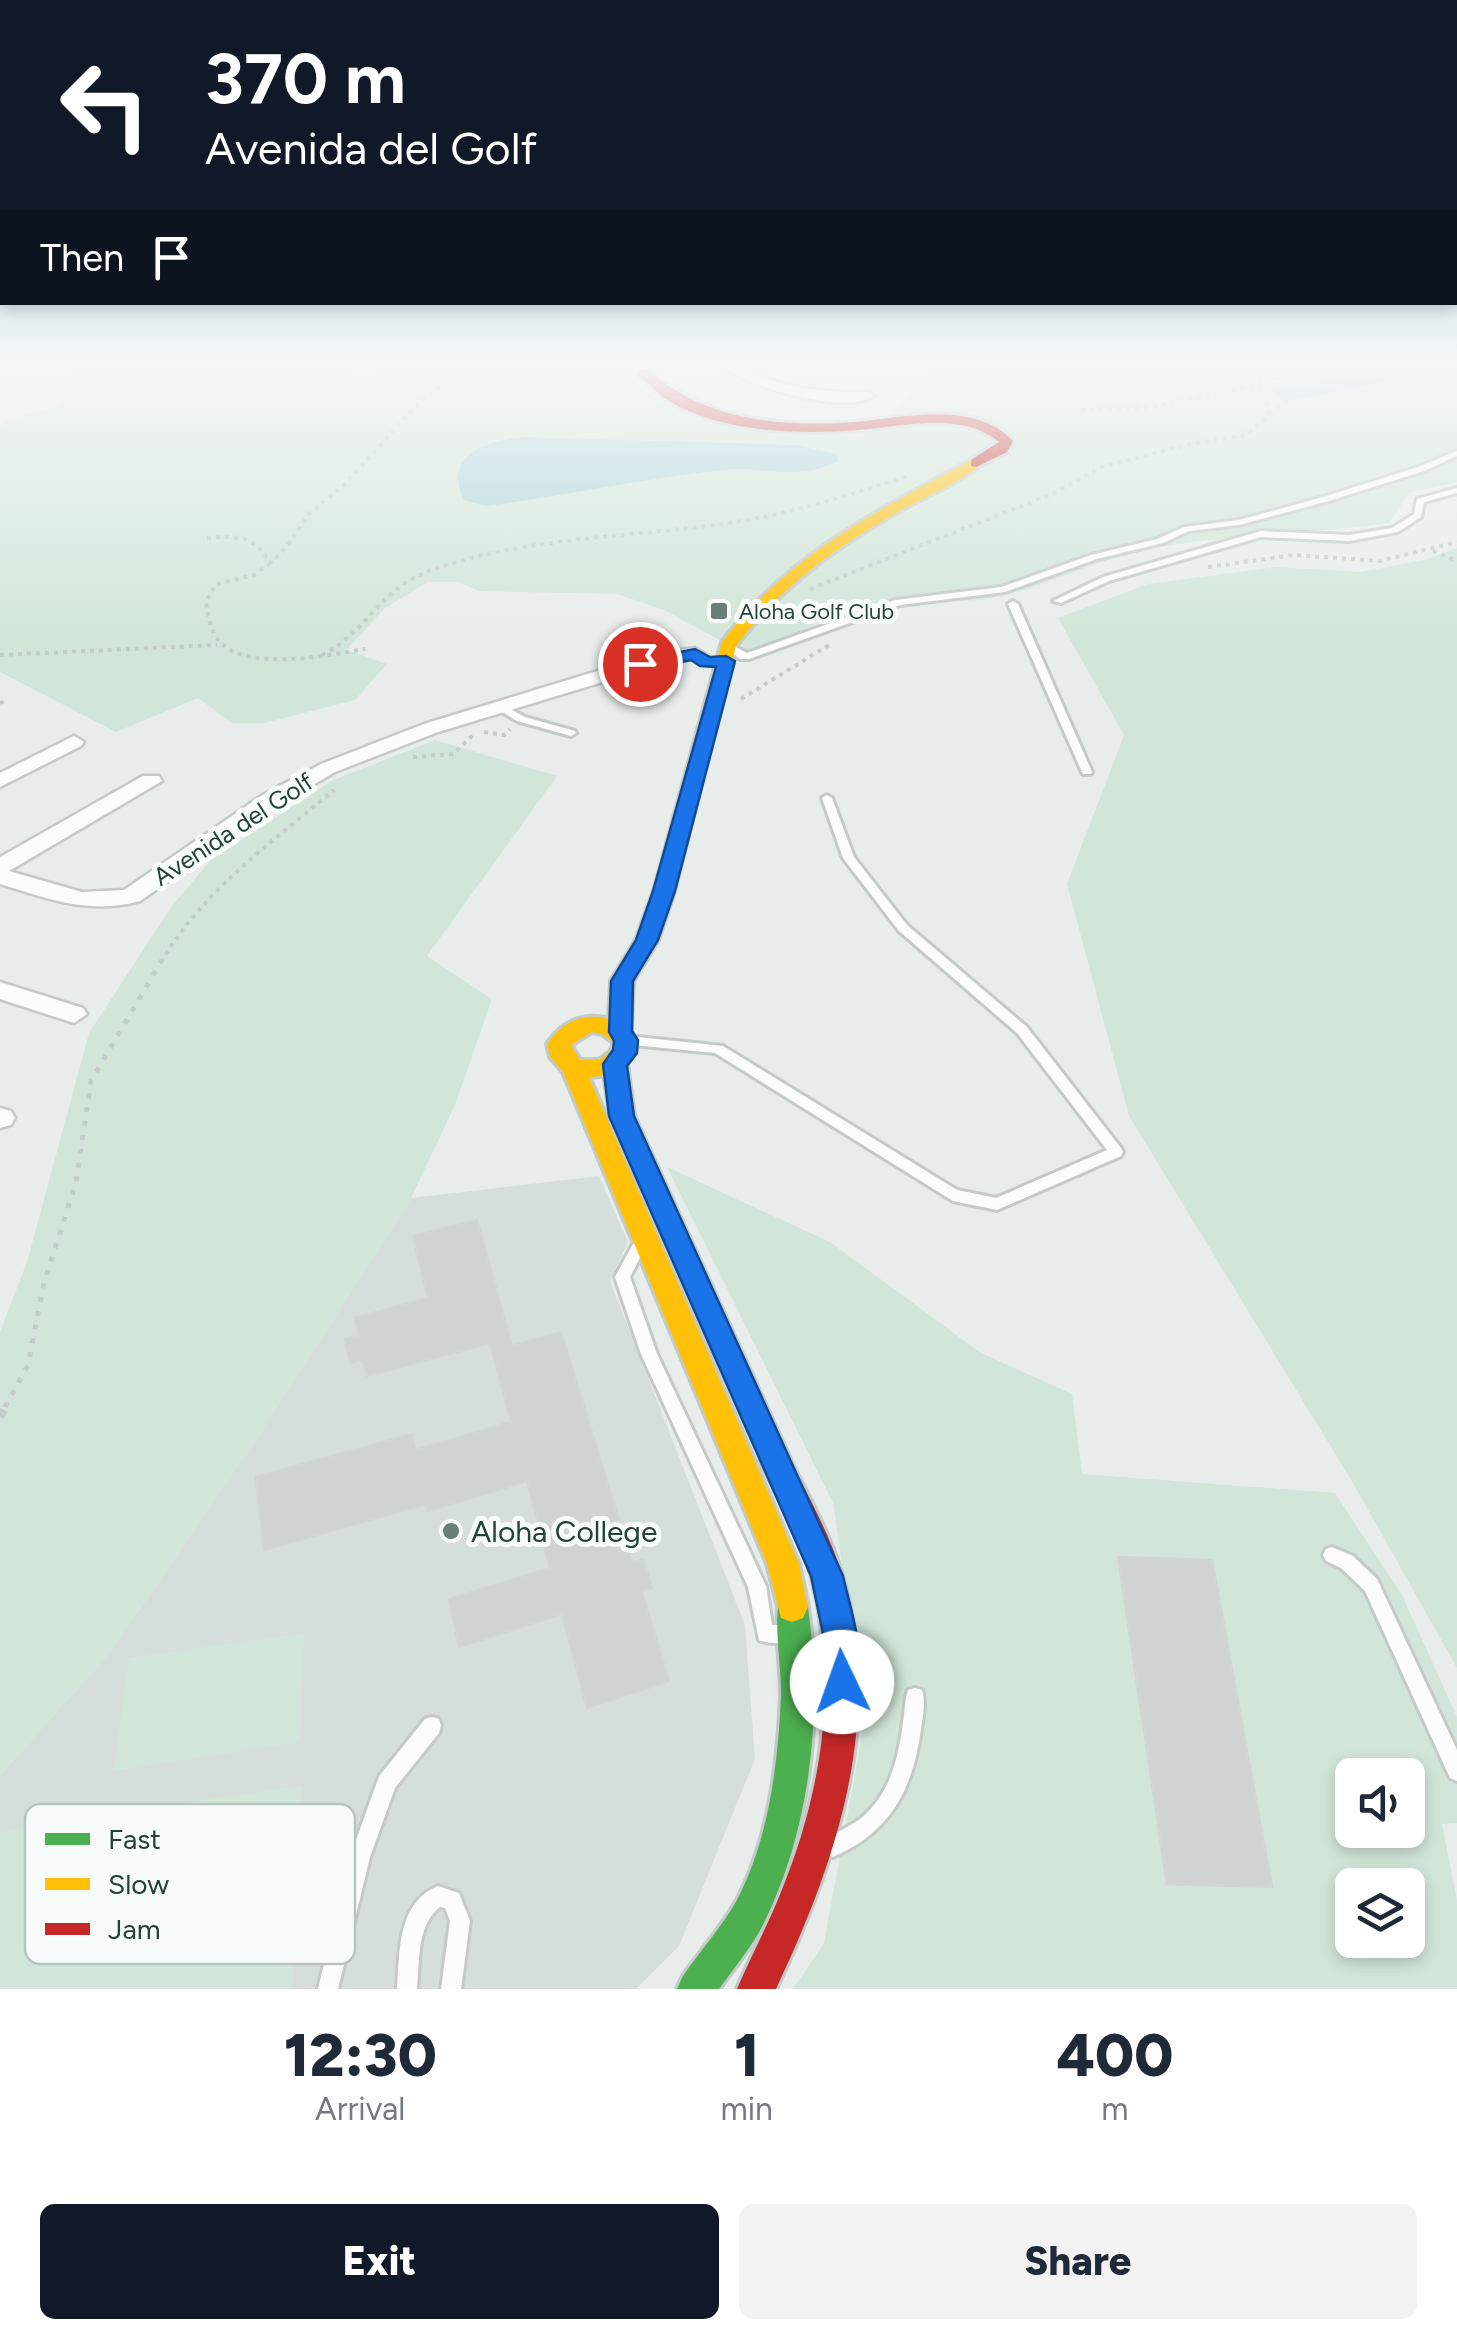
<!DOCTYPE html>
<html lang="en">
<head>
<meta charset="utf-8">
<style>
  body { margin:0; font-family:Figtree,sans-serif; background:#f2f2f3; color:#1f2937; height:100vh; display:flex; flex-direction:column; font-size:38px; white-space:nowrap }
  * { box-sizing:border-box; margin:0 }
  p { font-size:32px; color:#747a83 }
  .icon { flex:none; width:55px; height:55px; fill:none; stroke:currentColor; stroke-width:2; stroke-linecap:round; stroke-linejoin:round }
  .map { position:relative; height:1989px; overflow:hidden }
  .sheet { display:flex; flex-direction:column; background:#fff; flex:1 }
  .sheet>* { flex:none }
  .hud { position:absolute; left:0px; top:0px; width:1458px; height:305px; box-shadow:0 5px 15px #0003; background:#111827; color:#fff; overflow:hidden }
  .controls { position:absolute; left:1335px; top:1758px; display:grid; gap:20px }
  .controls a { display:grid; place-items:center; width:90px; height:90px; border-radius:15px; background:#fff; box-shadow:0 5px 15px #0003; font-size:50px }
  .pin { position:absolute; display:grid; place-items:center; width:85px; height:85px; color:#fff; margin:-42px; border:5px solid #fff; border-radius:50%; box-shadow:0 2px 10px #0007 }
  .me { position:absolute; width:110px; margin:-55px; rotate:357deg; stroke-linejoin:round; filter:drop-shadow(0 0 8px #0008) }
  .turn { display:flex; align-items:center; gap:35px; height:210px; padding:0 40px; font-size:45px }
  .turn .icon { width:130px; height:130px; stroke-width:2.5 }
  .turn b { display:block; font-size:70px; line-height:85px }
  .then { display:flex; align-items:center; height:95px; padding:0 40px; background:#0003; gap:20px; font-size:38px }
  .eta { display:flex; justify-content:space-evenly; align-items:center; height:170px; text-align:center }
  .eta b { font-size:60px; font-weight:800; line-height:70px }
  .primary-button { display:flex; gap:20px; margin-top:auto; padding:20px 40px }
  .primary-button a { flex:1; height:115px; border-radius:15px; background:#111827; color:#fff; font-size:40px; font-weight:800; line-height:115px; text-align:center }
  .primary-button a+a { background:#f2f2f3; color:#1f2937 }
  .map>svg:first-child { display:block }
  .built { fill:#d6dedb }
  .green { fill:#d1e6d8; fill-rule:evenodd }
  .water { fill:#a9d4db }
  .building { fill:#cfd4d2; stroke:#d1d6d4; stroke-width:2.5 }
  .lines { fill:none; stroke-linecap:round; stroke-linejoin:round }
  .lane-casing { stroke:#c5cac8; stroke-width:6 }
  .street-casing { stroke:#c5cac8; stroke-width:5 }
  .fast-casing { stroke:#c3cbc8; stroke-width:6 }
  .slow-casing { stroke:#c3cbc8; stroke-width:6 }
  .jam-casing { stroke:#c3cbc8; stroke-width:6 }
  .path-far2 { stroke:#c3ccca; stroke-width:4; stroke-dasharray:4 5; stroke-linecap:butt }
  .path-far1 { stroke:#c3ccca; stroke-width:5; stroke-dasharray:5 9; stroke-linecap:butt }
  .path { stroke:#c3ccca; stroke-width:8; stroke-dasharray:8 11; stroke-linecap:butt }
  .lane { fill:#fcfcfc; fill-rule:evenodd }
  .street { fill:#fcfcfc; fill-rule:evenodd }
  .fast { fill:#4caf50; fill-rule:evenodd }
  .slow { fill:#ffc107; fill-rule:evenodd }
  .jam { fill:#c62828; fill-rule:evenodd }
  .route { fill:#1a73e8; stroke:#114b97; stroke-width:2.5 }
  .poi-dot { fill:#697e78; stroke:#f7fbf9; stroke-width:4 }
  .labels { text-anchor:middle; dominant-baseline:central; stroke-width:10; stroke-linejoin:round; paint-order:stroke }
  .far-poi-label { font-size:22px; fill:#24423a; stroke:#f7fbf9; text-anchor:start }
  .street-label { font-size:25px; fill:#24423a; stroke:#f7fbf9 }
  .near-poi-label { font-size:30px; fill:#24423a; stroke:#f7fbf9; text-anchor:start }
  .key { fill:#f7fbf9; stroke:#b8c4c0; stroke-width:2.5 }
  .key-label { font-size:28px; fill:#24423a }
</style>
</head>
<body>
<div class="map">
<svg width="1457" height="1989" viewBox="0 0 1457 1989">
  <rect width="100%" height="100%" fill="#e8edeb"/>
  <path class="built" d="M599,1176L628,1242L610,1281L745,1625L755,1759L679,1946L636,1989H0V1775L110,1652L257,1438L411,1198Z"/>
  <path class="green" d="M83,362H326L362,380L413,362H621C653,423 763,433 823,432C834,432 850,434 861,431C893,420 919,385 943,362H1457V482L1409,493L1389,523C1306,535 1222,533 1139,551C1087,563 1040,590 986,599C959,604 930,594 903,598C857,604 788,636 744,653L664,610L617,594L479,591L458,582H428L385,608L347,650L387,664L355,700L264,723H232L198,698L116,732L0,672V428L6,421L59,405Z
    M1457,548V1668L1353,1483L1129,1116L1067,884L1124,735L1058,618L1148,584L1275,567L1360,572L1424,560Z
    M435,740L557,776L427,956L492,999L455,1105L411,1198L257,1438L110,1652L0,1775V1332L27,1262L89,1033L172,906L211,860L331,781Z
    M667,1167L830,1242L981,1353L1072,1394L1082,1474L1335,1493L1402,1595L1457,1717V1823L1442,1824L1457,1901V1989H793L824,1943L865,1719L833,1503ZM1352,1775H1408V1830H1352ZM1352,1885H1408V1940H1352Z
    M304,1633L300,1742L114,1771L129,1658Z
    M302,1785L293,1989H0V1832Z"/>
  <path class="water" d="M1325,362H1348L1338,366C1356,379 1373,367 1391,380L1285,402L1265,384L1331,377Z
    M522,437L797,445L836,454L838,461C799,482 763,466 724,470C644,478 565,496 485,506L464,500C442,455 486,441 522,437Z"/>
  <path class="building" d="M477,1220L512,1346L561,1332L632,1562L643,1559L652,1588L642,1592L669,1681L587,1708L562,1614L459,1647L449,1599L550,1568L527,1481L428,1511L426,1504L264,1550L256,1477L412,1434L415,1450L511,1422L490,1343L367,1376L363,1359L350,1363L345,1339L359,1336L355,1318L428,1298L413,1236Z
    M1118,1557L1212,1560L1272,1887L1167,1884Z"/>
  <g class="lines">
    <defs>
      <path id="lane" d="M1457,451V456L1424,471L1329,501L1239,525L1189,531L1163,543L1097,559L1005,592L900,605L749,659H740L723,646L728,643L747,653L895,600L1001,587L1091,555L1157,539L1184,527L1239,520L1323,497L1418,467Z
        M1457,488V493L1424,502L1421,517L1398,532L1349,541L1261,537L1109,581L1061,603L1053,601L1103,577L1261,531L1349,535L1392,528L1414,514L1417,499Z
        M1013,601L1018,604L1092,772L1091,774H1083L1082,772L1008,604Z
        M503,705L525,717L575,731L576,733L571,736L517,721L499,710V706Z
        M827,795L832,798L854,857L907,925L1027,1027L1121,1148L1123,1152L1121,1156L997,1210L953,1201L715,1053L623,1044L622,1041L623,1038L628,1036L723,1046L957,1190L996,1198L1107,1150L1017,1033L899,931L843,858L822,798Z
        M638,1242L643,1244L645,1248L630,1277L657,1354L766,1586L772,1625H786L792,1628L795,1634L792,1640C782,1644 769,1644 759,1640L748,1587L641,1354L615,1277L633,1244Z
        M1332,1547L1353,1556L1377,1579L1457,1750V1781L1450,1778L1365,1591L1341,1568L1326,1561L1323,1555L1326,1549Z
        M915,1688L922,1690C926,1702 923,1716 921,1729C913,1789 891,1832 833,1857L826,1854L823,1847C829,1834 848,1828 860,1819C897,1789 901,1741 906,1697L908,1690Z
        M432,1717L439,1719L441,1726L439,1733L395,1788L370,1857L338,1989H318L350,1857L377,1782L380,1775L425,1719Z
        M438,1886L459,1893L470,1921L461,1989H441L450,1921L445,1908L440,1907C416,1926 420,1961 417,1989H397C400,1951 397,1903 438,1886Z"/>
      <path id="street" d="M653,362H679L659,368Z
        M716,362C739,362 755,376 777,382C806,391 837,392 867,392L874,396C844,416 742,386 716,362Z
        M695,648L705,654L702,658L662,664L438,732L335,772L277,806L140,901C90,915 48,899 0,884V857L143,776H159L162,781L9,871L82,892L124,890L261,796L321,764L424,724L653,654Z
        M74,736L84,742L81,746L0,787V773Z
        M0,982L83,1008L87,1014L74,1023L0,999Z
        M0,1108L11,1111L15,1118L11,1125L0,1128Z"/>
      <path id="fast" d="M615,1056L623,1058L627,1064L634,1116L790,1459L785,1468L775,1472L765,1468L610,1116L603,1064L607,1058Z
        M792,1592L803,1596L808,1607C823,1713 811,1828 763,1925C751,1948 734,1968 719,1989H677L683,1976C700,1951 722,1927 737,1900C769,1839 778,1764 781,1696C782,1670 772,1616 781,1596Z"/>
      <path id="slow" d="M971,460L983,463C961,482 929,495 903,509C838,546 781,586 736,646L674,891L658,940L633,981L631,1032L638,1041C630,1066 615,1076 589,1077L799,1564L808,1607L803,1618L792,1622L781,1618L767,1564L563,1072L550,1057L547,1044C562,1022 583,1012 609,1019L611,981L636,940L654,891L722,642C789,554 876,512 971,460ZM592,1032L602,1034L614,1043L610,1052L599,1060H580L571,1045Z"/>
      <path id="jam" d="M639,370H649C702,419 774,426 843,423C897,420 971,397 1013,441L1007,452L976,467L971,466V460L999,442C960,410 903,427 857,430C799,435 720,432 669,401C658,394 649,384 639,376Z
        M775,1446L785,1450C805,1491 829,1531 842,1575C885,1718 837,1860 776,1989H737C751,1956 768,1925 781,1892C822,1792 839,1683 812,1578C801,1537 778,1498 760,1459L765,1450Z"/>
    </defs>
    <use href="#lane" class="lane-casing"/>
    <use href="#street" class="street-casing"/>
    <use href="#fast" class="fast-casing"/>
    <use href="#slow" class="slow-casing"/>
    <use href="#jam" class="jam-casing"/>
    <path class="path-far2" d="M1153,362L1179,375L1317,372
      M1081,410L1147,408L1261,384
      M1269,414L1323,375
      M207,538C236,536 255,535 270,563L287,547L309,514L345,484L417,405L469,362
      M1433,551L1457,561
      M270,563L254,575L215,585L206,602C208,614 210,630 218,640C246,673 328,655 365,649
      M1208,567L1295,555L1379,561L1457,542
      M810,589L1052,494L1101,467L1195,443L1246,435L1268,416L1267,401L1258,386L1261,380L1351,372L1390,362
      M0,655L217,645
      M322,655C359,637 383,592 415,577C498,539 630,537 723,524C785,515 848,496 908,476
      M741,699L829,645
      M0,703L5,701
      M484,732L504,735L510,729
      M413,757L453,754L473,735
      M161,962C202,892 272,842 334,790"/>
    <path class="path-far1" d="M5,1407L28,1365L44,1283L76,1182L91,1081L162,960"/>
    <path class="path" d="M0,1417L7,1405"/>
    <use href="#lane" class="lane"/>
    <use href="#street" class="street"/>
    <use href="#fast" class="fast"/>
    <use href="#slow" class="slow"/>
    <use href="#jam" class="jam"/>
  </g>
  <linearGradient id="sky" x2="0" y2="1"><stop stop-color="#8fc1e3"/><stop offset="0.57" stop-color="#f5f7f6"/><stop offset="1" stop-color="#f5f7f6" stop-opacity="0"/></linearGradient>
  <rect width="1457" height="640" fill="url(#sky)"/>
  <path class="route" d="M695,649L710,657L726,656L735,661L675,891L658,940L633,981L632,1031L638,1040L637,1053L627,1066L634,1116L843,1576C851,1612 868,1658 854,1694L842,1699L830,1694L825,1682L826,1648L811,1576L609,1116L603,1064L613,1050L614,1041L609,1032L611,981L636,940L653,891L716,667L700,666L691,660L640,670L632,664L634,661Z"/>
  <g class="poi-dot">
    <rect x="709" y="601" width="20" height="20" rx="5"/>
    <circle cx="451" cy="1531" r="10"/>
  </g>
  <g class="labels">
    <g class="far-poi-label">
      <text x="739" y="611">Aloha Golf Club</text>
    </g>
    <g class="street-label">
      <text transform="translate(233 829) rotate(-33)">Avenida del Golf</text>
    </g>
    <g class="near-poi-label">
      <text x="471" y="1531">Aloha College</text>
    </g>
  </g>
  <rect x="25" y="1804" width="330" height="160" rx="15" class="key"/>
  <rect x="45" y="1833" width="45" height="12" fill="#4caf50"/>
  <rect x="45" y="1878" width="45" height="12" fill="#ffc107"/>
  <rect x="45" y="1923" width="45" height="12" fill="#c62828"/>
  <g class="key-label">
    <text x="108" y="1849">Fast</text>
    <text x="108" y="1894">Slow</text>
    <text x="108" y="1939">Jam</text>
  </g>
</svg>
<div class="controls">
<a><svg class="icon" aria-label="sound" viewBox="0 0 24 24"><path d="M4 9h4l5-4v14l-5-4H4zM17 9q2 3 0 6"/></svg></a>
<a><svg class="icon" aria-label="layers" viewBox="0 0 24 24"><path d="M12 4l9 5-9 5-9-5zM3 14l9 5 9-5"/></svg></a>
</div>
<div class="pin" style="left:640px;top:664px;background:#d93025"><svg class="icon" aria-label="arrive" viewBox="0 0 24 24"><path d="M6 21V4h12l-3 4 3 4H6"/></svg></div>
<svg class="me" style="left:842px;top:1682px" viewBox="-20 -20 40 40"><circle r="19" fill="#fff"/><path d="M0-13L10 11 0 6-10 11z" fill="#1a73e8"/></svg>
<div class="hud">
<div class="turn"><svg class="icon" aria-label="left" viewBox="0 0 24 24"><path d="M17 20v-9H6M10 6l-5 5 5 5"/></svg><div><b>370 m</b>Avenida del Golf</div></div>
<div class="then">Then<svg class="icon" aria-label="arrive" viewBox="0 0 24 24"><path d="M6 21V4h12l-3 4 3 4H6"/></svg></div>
</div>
</div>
<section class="sheet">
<div class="eta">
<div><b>12:30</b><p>Arrival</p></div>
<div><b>1</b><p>min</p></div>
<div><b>400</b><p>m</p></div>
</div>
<div class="primary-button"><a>Exit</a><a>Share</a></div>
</section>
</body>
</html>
